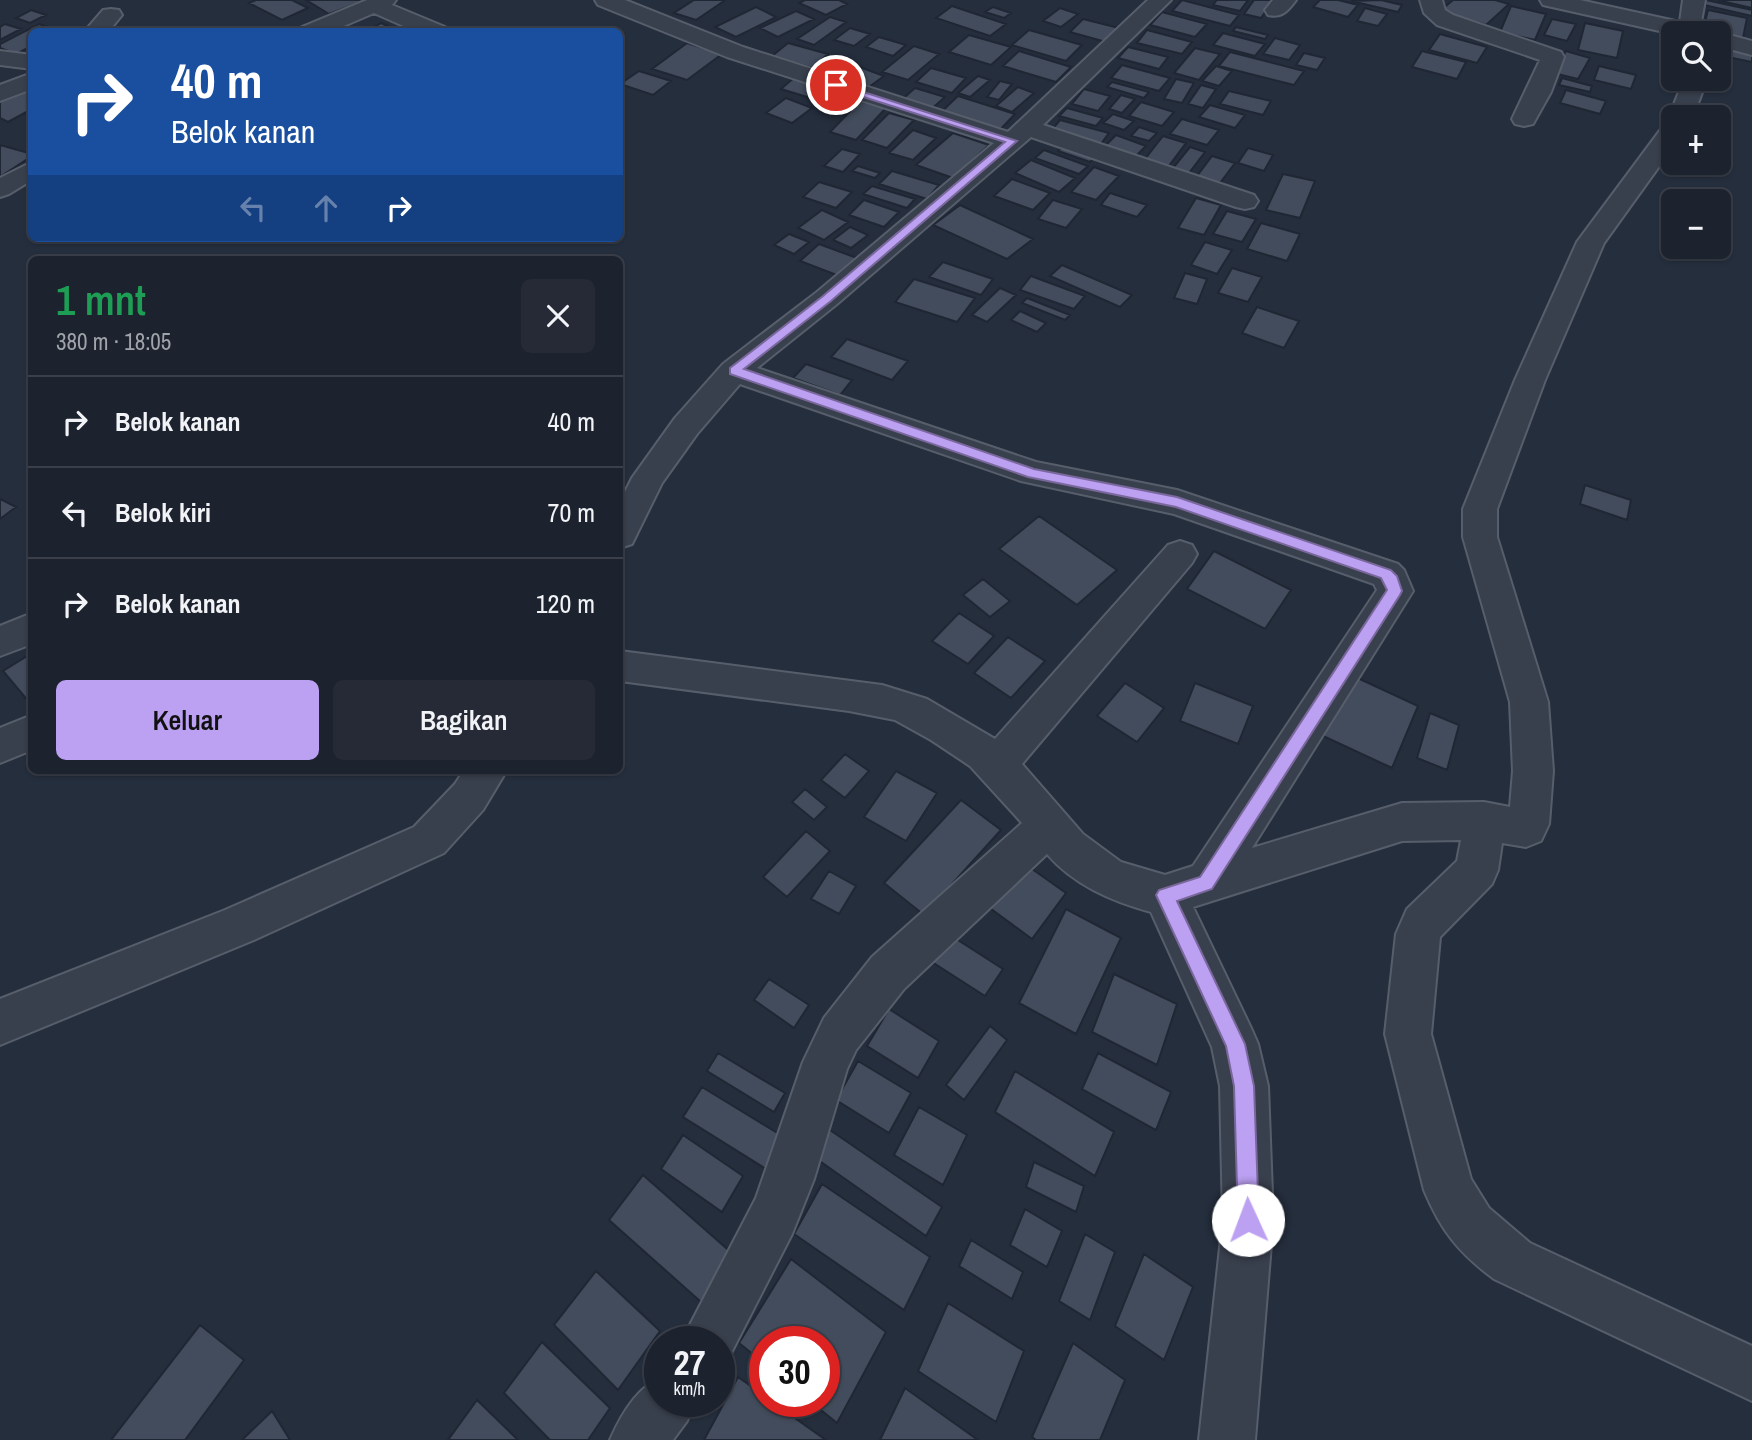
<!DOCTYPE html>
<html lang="id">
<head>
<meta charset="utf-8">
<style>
  body { margin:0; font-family:"Archivo Narrow",sans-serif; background:#252a36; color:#f1f3f6; height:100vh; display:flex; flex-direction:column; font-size:26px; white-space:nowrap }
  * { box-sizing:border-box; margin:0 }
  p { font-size:23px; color:#a0a4aa }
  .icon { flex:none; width:38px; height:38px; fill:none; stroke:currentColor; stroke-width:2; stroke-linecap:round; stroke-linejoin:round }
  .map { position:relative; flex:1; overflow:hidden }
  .drawer { position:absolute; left:28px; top:256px; width:595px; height:518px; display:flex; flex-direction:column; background:#1c222e; border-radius:10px; box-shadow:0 2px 5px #0004,0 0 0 2px #3a3f4a }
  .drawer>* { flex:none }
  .banner { position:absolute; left:28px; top:28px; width:595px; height:214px; border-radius:10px; box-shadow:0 2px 5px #0004,0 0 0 2px #3a3f4a; background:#1a4fa0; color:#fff; overflow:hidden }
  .buttons { position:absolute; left:1661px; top:21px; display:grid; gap:14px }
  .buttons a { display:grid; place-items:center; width:70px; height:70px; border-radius:10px; background:#1c222e; box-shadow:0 2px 5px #0004,0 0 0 2px #3a3f4a; font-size:35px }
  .speed { position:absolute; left:644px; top:1326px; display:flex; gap:14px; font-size:35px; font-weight:700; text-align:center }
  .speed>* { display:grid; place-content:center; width:91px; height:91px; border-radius:50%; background:#1c222e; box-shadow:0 2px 5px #0004,0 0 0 2px #3a3f4a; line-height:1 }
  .speed small { font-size:18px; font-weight:400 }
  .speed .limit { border:10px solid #d22; background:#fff; color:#111 }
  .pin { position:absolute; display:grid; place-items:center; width:60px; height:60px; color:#fff; margin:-30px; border:4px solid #fff; border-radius:50%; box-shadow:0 2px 7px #0007 }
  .me { position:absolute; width:77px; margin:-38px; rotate:358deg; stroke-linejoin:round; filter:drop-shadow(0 0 5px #0008) }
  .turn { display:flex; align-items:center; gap:24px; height:147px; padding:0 28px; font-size:32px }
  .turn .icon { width:91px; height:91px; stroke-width:2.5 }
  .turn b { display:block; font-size:49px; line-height:60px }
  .lanes { display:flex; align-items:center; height:66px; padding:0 28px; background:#0003; justify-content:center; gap:35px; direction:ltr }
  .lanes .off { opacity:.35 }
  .round { display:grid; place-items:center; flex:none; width:74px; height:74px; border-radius:10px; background:#252a36 }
  .head { display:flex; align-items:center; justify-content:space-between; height:119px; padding:0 28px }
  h1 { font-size:42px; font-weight:600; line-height:52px; color:#1e9e55 }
  .action { display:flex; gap:14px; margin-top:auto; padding:14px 28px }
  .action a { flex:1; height:80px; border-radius:10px; background:#bca0f2; color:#111; font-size:28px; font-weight:600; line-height:80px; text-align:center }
  .action a+a { background:#252a36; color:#f1f3f6 }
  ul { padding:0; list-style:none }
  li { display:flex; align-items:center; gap:21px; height:91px; padding:0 28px; border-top:2px solid #3a3f4a }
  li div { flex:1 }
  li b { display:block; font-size:26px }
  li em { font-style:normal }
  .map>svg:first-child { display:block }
  .building { fill:#424c5c; stroke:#202734; stroke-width:2 }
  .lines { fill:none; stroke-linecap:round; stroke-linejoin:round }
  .street-casing { stroke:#575e6b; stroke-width:4 }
  .street { fill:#39404d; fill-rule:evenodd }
  .route { fill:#bca0f2; stroke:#7a689d; stroke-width:2 }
</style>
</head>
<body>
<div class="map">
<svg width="1752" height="1440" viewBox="0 0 1752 1440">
  <rect width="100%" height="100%" fill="#252e3d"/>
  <path class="building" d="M256,0H292L308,8L282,20L249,3Z
    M306,0H366L329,14Z
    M694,0H722L724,1L696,20L674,13Z
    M805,0H839L847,4L826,15L799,3Z
    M1182,0L1239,15L1230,26L1172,11Z
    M1217,0H1248L1240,11L1213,5Z
    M1254,0H1274L1261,18L1244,14Z
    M1320,0H1338L1358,5L1348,17L1313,7Z
    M1381,0L1402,5L1398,12L1351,1Z
    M1453,0H1495L1509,4L1486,25L1440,11Z
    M1706,0L1752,10V16L1704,5Z
    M1717,0H1752V8Z
    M952,6L1006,24L990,36L936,18Z
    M1511,6L1546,14L1535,40L1500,32Z
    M756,7L776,17L736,37L715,27Z
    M993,7L1011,13L1004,18L985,12Z
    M1060,8L1078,14L1061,27L1043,21Z
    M1365,8L1387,14L1378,26L1357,21Z
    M31,10L46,15L30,23L16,18Z
    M1708,10L1747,18L1743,38L1703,30Z
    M796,11L814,19L778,37L760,28Z
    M1162,12L1207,24L1195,37L1150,25Z
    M830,17L846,22L814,45L797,39Z
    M1083,19L1119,28L1106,42L1070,32Z
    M1552,19L1576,24L1567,41L1544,35Z
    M381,23L401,32H364Z
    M1585,23L1623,31L1617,58L1578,50Z
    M5,24L21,29L0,40V27Z
    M39,24L60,31L32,32V46L16,54L0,48V44Z
    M1236,27L1268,35L1265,39L1233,31Z
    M850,28L870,34L854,46L834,40Z
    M1029,30L1082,45L1066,61L1012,45Z
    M1147,30L1192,42L1182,54L1137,43Z
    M1223,33L1265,44L1255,56L1213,45Z
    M1440,34L1487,47L1477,63L1429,50Z
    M969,35L1011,47L991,65L949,52Z
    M879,37L906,45L893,56L866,47Z
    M1275,38L1300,45L1289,60L1263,54Z
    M687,43L722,54L687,80L652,69Z
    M788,43L828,54L812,68L772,56Z
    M914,46L939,54L908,80L882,72Z
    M1128,47L1168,57L1159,69L1118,58Z
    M1195,48L1220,54L1199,80L1174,73Z
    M1724,48L1752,54V62L1723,56Z
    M1019,51L1071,67L1056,82L1003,66Z
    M1422,51L1466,62L1457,79L1412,67Z
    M1566,51L1590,58L1578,79L1553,73Z
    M1230,52L1304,71L1294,85L1219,66Z
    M1304,53L1325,58L1317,70L1296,65Z
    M834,58L849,63L831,77L815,72Z
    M1122,65L1170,78L1159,91L1111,78Z
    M857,66L884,76L869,87L841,77Z
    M1216,66L1232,71L1219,86L1202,81Z
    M1599,66L1636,75L1631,89L1594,80Z
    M931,68L966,78L952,93L916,82Z
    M639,71L671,81L653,95L620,84Z
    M796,76L861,96L846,109L781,89Z
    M978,76L990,80L970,97L958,93Z
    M1562,78L1592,86L1590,92L1559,85Z
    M1176,79L1194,83L1182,103L1164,99Z
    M1000,81L1012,84L999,100L987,97Z
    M1112,82L1149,92L1144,98L1107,87Z
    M1201,85L1216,89L1203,108L1188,104Z
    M1018,87L1034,93L1012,112L996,106Z
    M915,88L945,97L928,112L898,103Z
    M32,89V109L8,122L0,118V98Z
    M1084,89L1110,96L1098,111L1072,104Z
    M1566,90L1606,101L1600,114L1560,103Z
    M1229,91L1271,101L1263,115L1220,104Z
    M1121,95L1135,99L1122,113L1109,109Z
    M958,96L1015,114L996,134L938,115Z
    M786,98L812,108L792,123L766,113Z
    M860,101L886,108L856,140L830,132Z
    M1141,102L1174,112L1162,126L1129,116Z
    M1210,105L1245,115L1235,128L1199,117Z
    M1067,108L1103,118L1096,126L1059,116Z
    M889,113L914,120L887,148L862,140Z
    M1113,114L1134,121L1124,130L1103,123Z
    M1182,119L1219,130L1207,145L1170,134Z
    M1060,120L1109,133L1100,145L1050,132Z
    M1139,127L1157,133L1149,141L1131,136Z
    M913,130L936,138L913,160L889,153Z
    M953,133L989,145L953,178L916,165Z
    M1116,135L1146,146L1133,159L1102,149Z
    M1163,136L1186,143L1168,167L1145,159Z
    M1067,142L1099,153L1090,162L1058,151Z
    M0,145L32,154V156L0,177Z
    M1190,147L1205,152L1189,173L1173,168Z
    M1248,148L1273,155L1264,171L1238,163Z
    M842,149L860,154L843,172L824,166Z
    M1044,150L1088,166L1079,174L1035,158Z
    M1212,156L1235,163L1217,187L1194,180Z
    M1031,160L1075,178L1059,192L1015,173Z
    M858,166L880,173L875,178L852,171Z
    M1094,167L1119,176L1096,200L1071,192Z
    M892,171L939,185L927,199L879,184Z
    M1283,174L1315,181L1300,218L1266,210Z
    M1012,179L1050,193L1033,210L994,196Z
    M819,182L852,192L836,208L803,197Z
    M872,186L915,199L907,208L863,194Z
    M1110,193L1147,205L1137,217L1101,205Z
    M1196,198L1221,205L1204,235L1178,228Z
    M864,200L899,212L884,227L849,215Z
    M1053,200L1082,209L1066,228L1038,219Z
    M960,205L1033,239L1007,259L933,225Z
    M822,210L848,222L824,240L798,228Z
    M1227,211L1256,219L1242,242L1213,234Z
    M1261,223L1300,234L1287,261L1247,249Z
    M850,227L868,235L851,248L833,240Z
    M789,234L809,242L794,254L774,245Z
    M1205,242L1232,250L1217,274L1191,265Z
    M819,244L865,261L847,279L800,261Z
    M943,262L993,279L981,295L929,277Z
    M1062,265L1132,295L1120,307L1050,276Z
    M1232,268L1262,277L1248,302L1218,293Z
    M1185,273L1207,279L1197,304L1174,298Z
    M1031,276L1085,296L1074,309L1020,290Z
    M914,279L975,298L957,322L895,302Z
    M1000,288L1016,295L987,322L972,315Z
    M1027,298L1070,315L1065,320L1022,303Z
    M1257,307L1299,321L1284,348L1242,333Z
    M1020,311L1046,323L1037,332L1011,320Z
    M847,339L908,361L892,380L831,357Z
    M806,364L852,380L840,395L793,378Z
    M1585,485L1631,500L1627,520L1580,504Z
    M0,499L16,507L0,519Z
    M1039,516L1117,570L1077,605L999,549Z
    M1214,551L1291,590L1265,629L1187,589Z
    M983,579L1010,601L990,617L963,595Z
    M959,613L994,636L968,664L932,641Z
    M1008,637L1045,661L1011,698L974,673Z
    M32,653V701L29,702L3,671Z
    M1349,674L1418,706L1392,768L1321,735Z
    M1125,683L1164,708L1137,742L1097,716Z
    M1195,683L1253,706L1238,744L1180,721Z
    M1430,713L1459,725L1447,770L1417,758Z
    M845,754L869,771L845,798L821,780Z
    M896,771L937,793L906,841L864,817Z
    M805,789L827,807L814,820L792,802Z
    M961,800L1001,830L924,915L884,883Z
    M806,831L830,851L787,897L763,877Z
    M1018,859L1066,893L1032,939L983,903Z
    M829,871L856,886L839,914L811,899Z
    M1066,909L1121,938L1076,1034L1019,1003Z
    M950,935L1003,969L985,996L932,962Z
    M1114,974L1177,1004L1157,1065L1092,1032Z
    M769,979L809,1005L794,1028L754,1000Z
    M889,1009L939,1041L918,1078L867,1046Z
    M990,1026L1007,1040L964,1100L946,1085Z
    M718,1053L785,1093L774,1112L707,1071Z
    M1098,1053L1171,1092L1156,1130L1082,1089Z
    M858,1061L911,1093L889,1133L836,1100Z
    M1015,1071L1114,1132L1095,1176L995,1112Z
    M702,1087L784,1137L766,1169L683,1117Z
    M919,1107L967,1135L943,1185L894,1155Z
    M830,1130L942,1207L926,1236L814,1157Z
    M683,1135L743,1176L722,1212L661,1169Z
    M1034,1162L1084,1186L1076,1212L1026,1187Z
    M643,1175L734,1255L701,1302L609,1220Z
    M822,1184L930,1257L904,1310L794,1234Z
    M1025,1209L1062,1231L1047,1267L1010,1245Z
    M1085,1234L1115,1252L1090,1320L1059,1301Z
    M971,1240L1023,1272L1012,1299L959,1266Z
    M1144,1254L1193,1287L1164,1360L1115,1326Z
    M791,1259L886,1332L837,1423L811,1402H824V1342H765V1364L739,1343Z
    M596,1271L660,1331L618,1390L554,1325Z
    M948,1303L1024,1351L996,1422L918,1371Z
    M200,1325L244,1360L185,1440H111Z
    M542,1342L610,1408L588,1440H550L504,1393Z
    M1073,1343L1125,1380L1100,1440H1036L1032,1437Z
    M738,1377L765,1396V1402H772L826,1440H704Z
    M905,1388L978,1440H880Z
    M477,1400L518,1440H448Z
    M272,1411L290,1440H242Z"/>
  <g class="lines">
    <defs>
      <path id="street" d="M367,0H396L392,5L445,27L448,32H417L374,13L330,32H299L302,27Z
        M595,0H625L743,47L1008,132L1148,0H1171L1043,125L1254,195L1258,201L1254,207L1245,209L1236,207L1031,137L837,304L757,368L1036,462L1177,490L1398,564L1404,570L1413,591L1252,848L1402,803L1484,802L1510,807L1513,771L1510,702L1463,537V509L1515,380L1577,242L1664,125L1673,123V147L1604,243L1545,380L1497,509V537L1548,702L1553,771L1549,824L1541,841L1526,847L1502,843L1498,870L1492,884L1440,937L1431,1034L1471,1179L1489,1208L1530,1243L1752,1346V1401L1494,1279C1459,1253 1441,1231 1424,1190L1385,1034L1396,934L1407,909L1457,861L1461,840L1402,841L1193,907L1251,1028L1258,1044L1268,1086L1273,1220L1255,1440H1199L1223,1220L1220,1086L1212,1047L1151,912C1111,901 1074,885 1047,854L904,989L856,1050L847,1069L814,1179L792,1234L727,1361L719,1364V1342H681L756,1198L803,1062L824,1018L872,957L1022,823L970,766L931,740L895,720L849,711L620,681V651L882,685L927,699L995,739L1168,545L1180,541L1192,545L1197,554L1192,563L1022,764L1083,834L1121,862L1165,875L1193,866L1377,590L1374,584L1174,514L1021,481L740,384L697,434L662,483L632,544L620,548V502L632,478L675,418L723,364L817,292L994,143L727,57L598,5Z
        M1273,0H1296C1288,11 1282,18 1268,15L1265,10Z
        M1420,0H1442L1445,10L1453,15L1561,52L1564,57L1551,92L1533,124L1524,126L1515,124L1512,119L1540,60L1437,25L1424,13Z
        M1540,0H1580L1680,22L1683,0H1705L1699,33L1673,34L1543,5Z
        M111,9L119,10L122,15L108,32H84L103,10Z
        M1718,32L1752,41V55L1718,46V33H1714Z
        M0,51L32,55V69L0,65Z
        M32,73V89L0,101V85Z
        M1684,79H1707L1693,117H1673V122L1669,117Z
        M32,162V180L9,194L0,197V178Z
        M32,613V644L0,656V626Z
        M32,715V750L0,763V728Z
        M464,770H507L483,810L444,853L254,940L0,1045V999L225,910L414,827L455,784Z
        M660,1378V1402H695L687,1421L673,1440H610C620,1417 636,1388 660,1378Z"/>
    </defs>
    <use href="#street" class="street-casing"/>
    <use href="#street" class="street"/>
  </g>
  <path class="route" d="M832,82L1017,141L831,301L744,369L1034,469L1177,497L1391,570L1397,576L1402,591L1400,595L1212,889L1177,901L1245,1044L1254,1086L1259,1220L1255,1227L1248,1231L1241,1227L1238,1220L1234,1086L1226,1046L1156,895L1159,890L1200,877L1387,590L1381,578L1176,507L1028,477L730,374V368L823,296L1005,142L832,87Z"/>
</svg>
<div class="buttons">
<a><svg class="icon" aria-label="search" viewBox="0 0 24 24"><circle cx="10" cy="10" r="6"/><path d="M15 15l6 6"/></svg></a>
<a>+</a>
<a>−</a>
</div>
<div class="speed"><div>27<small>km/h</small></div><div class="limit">30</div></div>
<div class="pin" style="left:836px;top:85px;background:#d93025"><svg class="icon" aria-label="arrive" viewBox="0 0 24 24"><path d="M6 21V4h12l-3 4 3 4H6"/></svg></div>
<svg class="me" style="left:1248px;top:1220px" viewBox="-20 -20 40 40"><circle r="19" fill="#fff"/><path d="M0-13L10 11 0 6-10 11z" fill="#bca0f2"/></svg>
<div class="banner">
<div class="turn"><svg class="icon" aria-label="right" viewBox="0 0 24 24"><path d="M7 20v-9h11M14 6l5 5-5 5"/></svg><div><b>40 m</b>Belok kanan</div></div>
<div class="lanes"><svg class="icon off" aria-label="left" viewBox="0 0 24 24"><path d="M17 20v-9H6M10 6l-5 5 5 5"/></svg><svg class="icon off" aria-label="ahead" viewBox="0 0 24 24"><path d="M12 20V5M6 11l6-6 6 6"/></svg><svg class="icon" aria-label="right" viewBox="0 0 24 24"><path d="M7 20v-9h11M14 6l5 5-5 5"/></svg></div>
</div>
<section class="drawer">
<div class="head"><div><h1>1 mnt</h1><p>380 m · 18:05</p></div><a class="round"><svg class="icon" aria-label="close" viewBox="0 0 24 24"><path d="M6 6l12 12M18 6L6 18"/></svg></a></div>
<ul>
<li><svg class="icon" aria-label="right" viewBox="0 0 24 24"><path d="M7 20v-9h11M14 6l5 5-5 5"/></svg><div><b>Belok kanan</b></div><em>40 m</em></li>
<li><svg class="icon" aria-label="left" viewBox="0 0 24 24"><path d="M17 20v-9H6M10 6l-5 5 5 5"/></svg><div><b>Belok kiri</b></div><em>70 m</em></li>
<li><svg class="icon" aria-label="right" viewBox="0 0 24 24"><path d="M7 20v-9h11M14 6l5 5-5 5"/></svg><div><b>Belok kanan</b></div><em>120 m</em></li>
</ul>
<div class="action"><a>Keluar</a><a>Bagikan</a></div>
</section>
</div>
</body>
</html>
